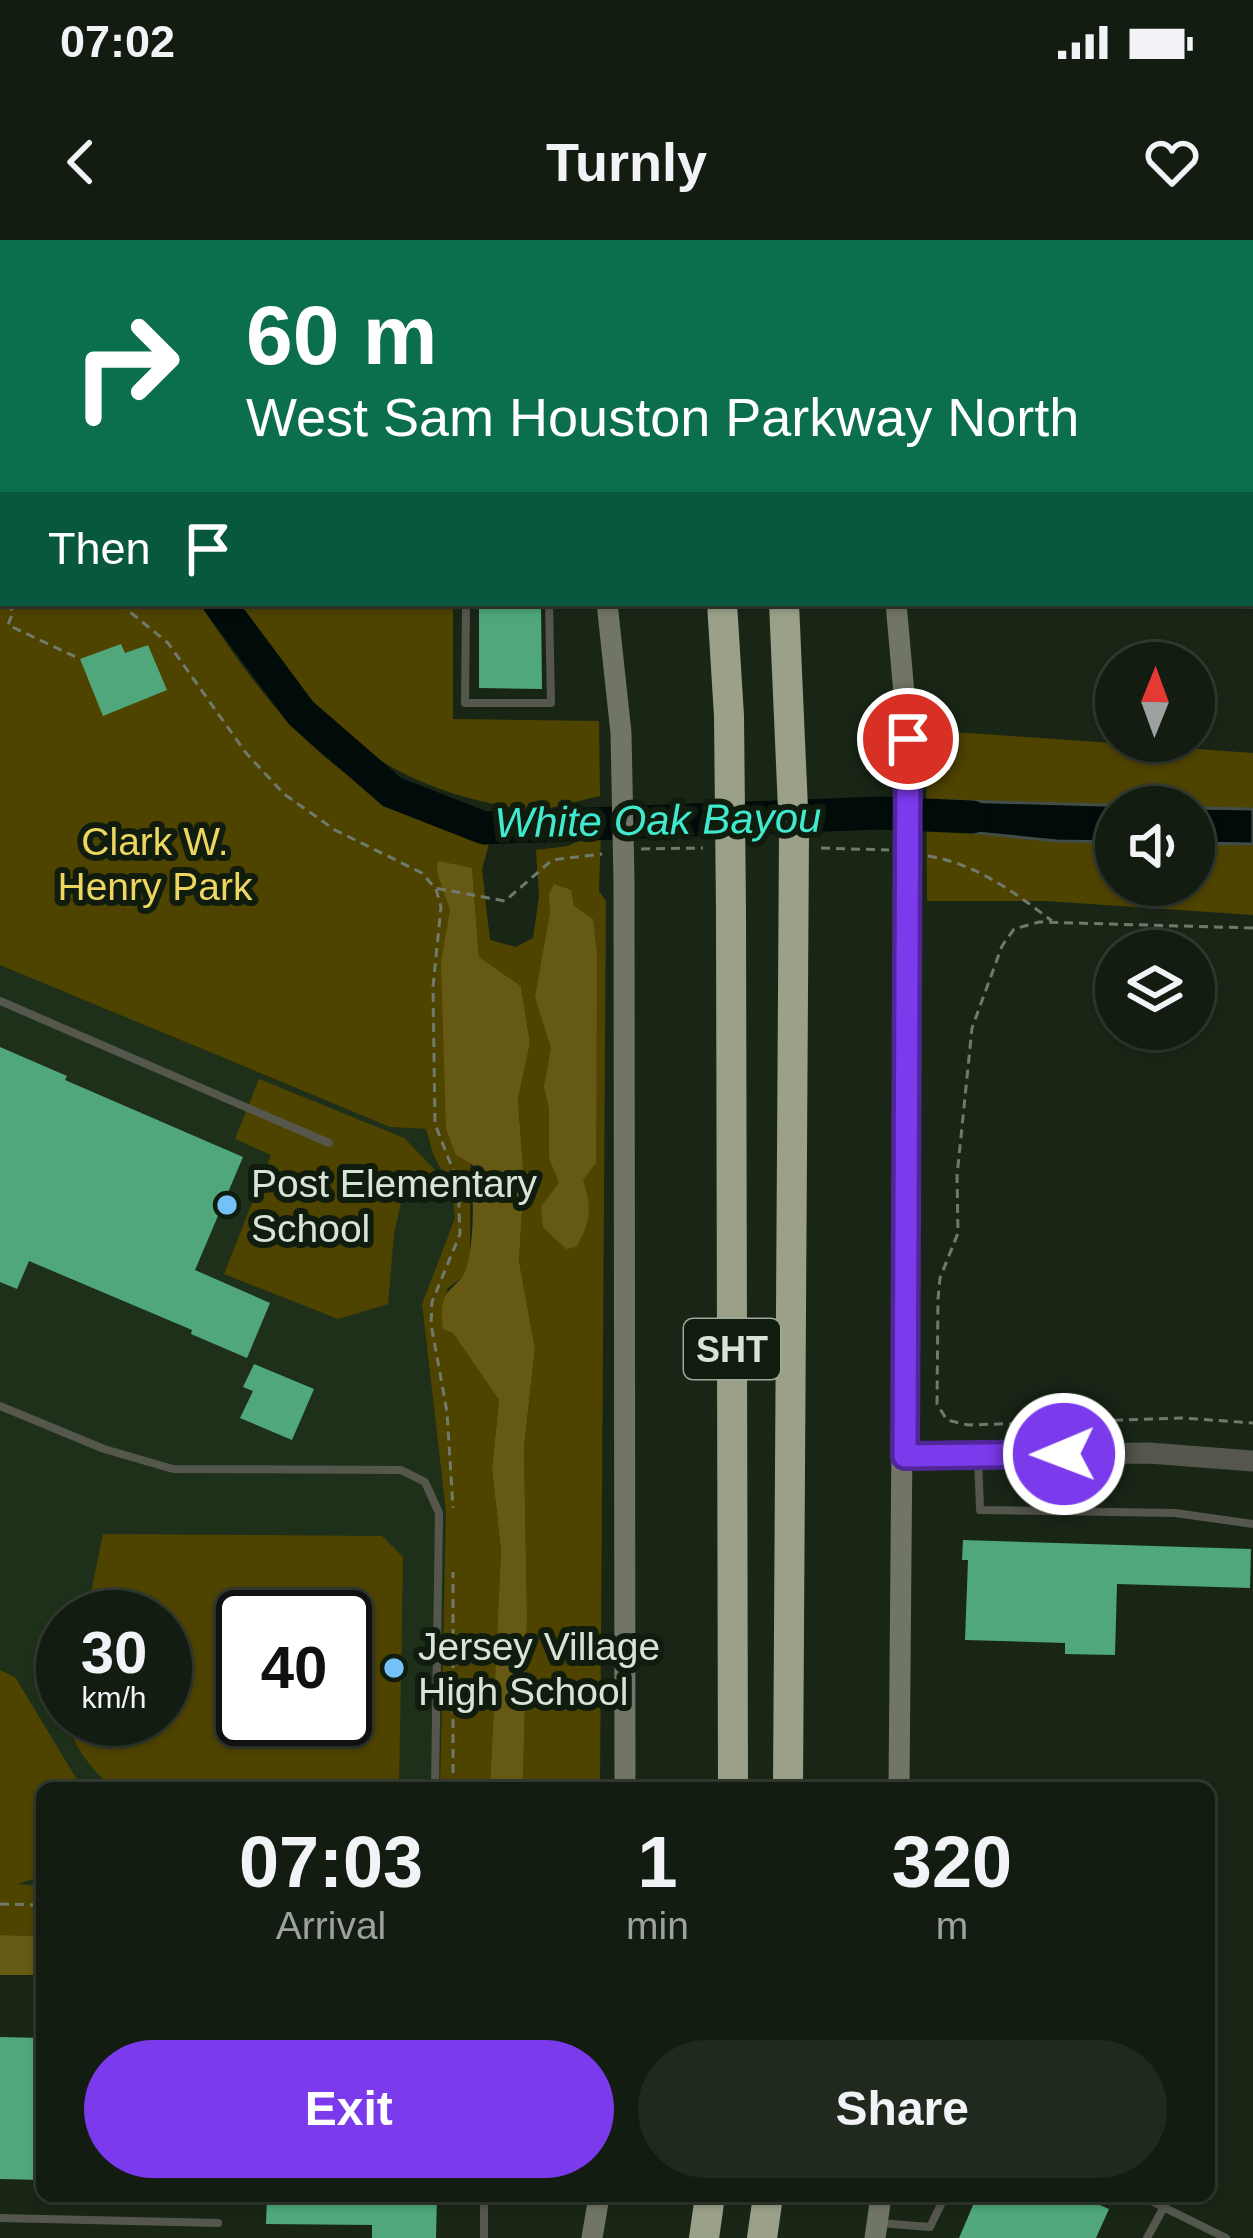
<!DOCTYPE html>
<html lang="en">
<head>
<meta charset="utf-8">
<style>
  body { margin:0; font-family:Helvetica,sans-serif; background:#20291e; color:#f1f3f6; height:100vh; display:flex; flex-direction:column; font-size:45px; white-space:nowrap }
  * { box-sizing:border-box; margin:0 }
  p { font-size:39px; color:#9da19f }
  .icon { flex:none; width:66px; height:66px; fill:none; stroke:currentColor; stroke-width:2; stroke-linecap:round; stroke-linejoin:round }
  .map { position:relative; flex:1; overflow:hidden }
  .details { position:absolute; left:36px; top:1542px; width:1179px; height:420px; display:flex; flex-direction:column; background:#131c10; border-radius:18px; box-shadow:0 3px 9px #0004,0 0 0 3px #323a30 }
  .details>* { flex:none }
  .banner { position:absolute; left:0px; top:0px; width:1254px; height:366px; box-shadow:0 3px 9px #0004,0 0 0 3px #323a30; background:#0b6e4f; color:#fff; overflow:hidden }
  .needle { width:78px; rotate:1deg }
  .controls { position:absolute; left:1095px; top:402px; display:grid; gap:24px }
  .controls a { display:grid; place-items:center; width:120px; height:120px; border-radius:50%; background:#131c10; box-shadow:0 3px 9px #0004,0 0 0 3px #323a30; font-size:60px }
  .speed { position:absolute; left:36px; top:1350px; display:flex; gap:24px; font-size:60px; font-weight:700; text-align:center }
  .speed>* { display:grid; place-content:center; width:156px; height:156px; border-radius:50%; background:#131c10; box-shadow:0 3px 9px #0004,0 0 0 3px #323a30; line-height:1 }
  .speed small { font-size:30px; font-weight:400 }
  .speed .limit { border:6px solid #111; border-radius:18px; background:#fff; color:#111 }
  .pin { position:absolute; display:grid; place-items:center; width:102px; height:102px; color:#fff; margin:-51px; border:6px solid #fff; border-radius:50%; box-shadow:0 3px 12px #0007 }
  .me { position:absolute; width:132px; margin:-66px; rotate:269deg; stroke-linejoin:round; filter:drop-shadow(0 0 9px #0008) }
  .turn { display:flex; align-items:center; gap:42px; height:252px; padding:0 48px; font-size:54px }
  .turn .icon { width:156px; height:156px; stroke-width:2.5 }
  .turn b { display:block; font-size:84px; line-height:102px }
  .then { display:flex; align-items:center; height:114px; padding:0 48px; background:#0003; gap:24px; font-size:45px }
  .eta { display:flex; justify-content:space-evenly; align-items:center; height:204px; text-align:center }
  .eta b { font-size:72px; font-weight:800; line-height:84px }
  .action { display:flex; gap:24px; margin-top:auto; padding:24px 48px }
  .action a { flex:1; height:138px; border-radius:72px; background:#7c3aed; color:#fff; font-size:48px; font-weight:800; line-height:138px; text-align:center }
  .action a+a { background:#20291e; color:#f1f3f6 }
  .status { display:flex; justify-content:space-between; align-items:center; height:84px; padding:0 60px; background:#131c10; direction:ltr }
  .status svg { height:33px; fill:currentColor }
  header { display:flex; justify-content:space-between; align-items:center; height:156px; padding:0 48px; background:#131c10; font-size:54px; font-weight:800 }
  .map>svg:first-child { display:block }
  .built { fill:#1f301a; fill-rule:evenodd }
  .green { fill:#4f4300; fill-rule:evenodd }
  .forest { fill:#665913 }
  .water { fill:#010c0a; stroke:#424c48; stroke-width:3 }
  .lines { fill:none; stroke-linecap:round; stroke-linejoin:round }
  .river { stroke:#010c0a; stroke-width:33 }
  .building { fill:#4fa77b }
  .path { stroke:#6f7a6d; stroke-width:3; stroke-dasharray:9 6; stroke-linecap:butt }
  .service { stroke:#55574d; stroke-width:8 }
  .tertiary { stroke:#55574d; stroke-width:21 }
  .secondary { stroke:#717565; stroke-width:21 }
  .motorway { stroke:#9ba189; stroke-width:30 }
  .route-casing { stroke:#51269a; stroke-width:30 }
  .route { stroke:#7c3aed; stroke-width:21 }
  .poi-dot { fill:#75c0f6; stroke:#101c0d; stroke-width:4.5 }
  .labels { text-anchor:middle; dominant-baseline:central; stroke-width:12; stroke-linejoin:round; paint-order:stroke }
  .shield { fill:#101c0d; stroke:#9da79b; stroke-width:3 }
  .shield-label { font-size:36px; font-weight:bold; fill:#dae3d8 }
  .park-label { font-size:39px; fill:#edd560; stroke:#101c0d }
  .poi-label { font-size:39px; fill:#dae3d8; stroke:#101c0d; text-anchor:start }
  .water-label { font-size:42px; font-style:italic; fill:#41e9cf; stroke:#101c0d }
</style>
</head>
<body>
<div class="status"><b>07:02</b><svg viewBox="0 0 49 12"><path d="M0 12V9h3v3zM5 12V6h3v6zM10 12V3h3v9zM15 12V0h3v12zM26 1h20v11H26zM47 4h2v5h-2z"/></svg></div>
<header><svg class="icon" aria-label="back" viewBox="0 0 24 24"><path d="M15 5l-7 7 7 7"/></svg>Turnly<svg class="icon" aria-label="heart" viewBox="0 0 24 24"><path d="M12 20l-8-8c-3-5 5-10 8-4 3-6 11-1 8 4z"/></svg></header>
<div class="map">
<svg width="1253" height="1998" viewBox="0 0 1253 1998">
  <rect width="100%" height="100%" fill="#192616"/>
  <path class="built" d="M0,725L390,887L426,889L433,914L452,952L455,978L422,1065L446,1272L440,1548H42V1646L0,1645ZM63,1377H165V1479H63ZM243,1377H345V1479H243Z"/>
  <path class="green" d="M0,120L3,363H199C253,443 303,517 393,562C423,577 460,584 492,593L482,629L490,700L516,707L533,698L539,656L536,610L568,606L601,591L599,651L606,661L600,1548H523L527,1374L524,1208L535,1108L519,1021L524,941L518,859L530,803L521,746L479,717L472,629L470,1016L465,1035L447,1049L453,1092L499,1160L492,1229L501,1310L490,1548H440L446,1272L422,1064L455,978L452,952L433,914L426,889L390,887L0,725Z
    M226,363H453V479L599,481L600,556C580,560 557,569 536,569C515,570 493,564 473,559C363,532 288,453 226,363Z
    M926,490L1253,513V675L1046,661H927ZM1116,567H1194V645H1116Z
    M259,839L404,898L435,930L402,958L394,994L388,1064L338,1079L224,1034L271,915L235,899Z
    M103,1294L382,1296L403,1317L399,1548H111C91,1526 73,1509 68,1479H165V1377H86ZM243,1377H345V1479H243Z
    M0,1430L15,1437L82,1548H42V1636L18,1644L42,1646V1696L0,1695Z"/>
  <path class="forest" d="M438,621L472,628L479,717L521,746L530,803L518,859L524,941L519,1021L535,1108L524,1208L527,1374L523,1548H490L501,1310L492,1229L499,1160L453,1093L443,1089C436,1041 462,1053 468,1022C475,991 472,957 473,925L456,915L446,889L441,722L450,670L437,632Z
    M554,644L571,650L574,666L593,679L597,714L596,923L583,940C592,966 591,984 576,1007L566,1009L543,987L541,966L559,943L549,918V868L544,847L551,808L535,757L550,673L549,654Z
    M0,1695L42,1696V1735H0Z"/>
  <path class="water" d="M926,560L1171,567H1116V602L1057,601L927,588Z
    M1194,568L1253,569V604L1194,603Z"/>
  <g class="lines">
    <path class="river" d="M0,108L3,110
      M219,363L301,473L392,552L484,588L879,573L972,577"/>
  </g>
  <path class="building" d="M479,363H541L542,449L479,448Z
    M121,404L125,413L148,405L167,450L103,476L80,419Z
    M0,807L67,836L65,840L243,917L195,1030L270,1063L247,1118L191,1094L192,1090L29,1021L17,1049L0,1042Z
    M254,1124L314,1149L292,1200L240,1178L253,1151L243,1147Z
    M963,1300L1251,1309L1250,1348L1117,1344L1115,1415L1065,1414V1403L965,1400L968,1320H962Z
    M0,1797L42,1798V1940L0,1939Z
    M267,1956H437L436,1998H372V1985L266,1984Z
    M977,1956H1079L1109,1969L1096,1998H959Z"/>
  <g class="lines">
    <path class="path" d="M1118,0L1119,3
      M0,16L3,18
      M0,72L3,64
      M0,176L3,178
      M0,357L3,358
      M7,363L13,372L8,385L80,419
      M119,363L168,403L246,513L284,554L335,590L422,633L435,648L505,661L552,620L602,614
      M821,608L889,610
      M641,609L703,608
      M928,616C977,624 1014,652 1052,681
      M436,649L441,667L433,747L435,884L458,943L460,994L432,1062L431,1084L447,1172L453,1268
      M1253,688L1039,682L1014,689L1002,706L972,788L957,936L958,993L940,1038L938,1059L937,1164L947,1180L968,1185L1183,1178L1253,1183
      M453,1548V1332
      M0,1664L42,1665"/>
    <path class="service" d="M504,0L506,3
      M1003,0V3
      M443,3V0
      M0,209L3,211
      M1251,281H1253
      M0,283L3,276
      M466,363L465,463H551L549,363
      M0,761L329,903
      M0,1166L104,1209L173,1229L401,1230L425,1242L439,1273L435,1548
      M978,1217L980,1270L1175,1273L1253,1284
      M1141,1956L1226,1998
      M0,1978L218,1983
      M879,1983L930,1987L945,1956
      M484,1998V1956
      M1147,1998L1164,1967"/>
    <path class="tertiary" d="M905,1216L1149,1213L1253,1221"/>
    <path class="secondary" d="M567,0L568,3
      M854,0V3
      M607,363L621,493L624,641L625,1548
      M896,363L908,499L899,1548
      M592,1998L599,1956
      M875,1998L881,1956"/>
    <path class="motorway" d="M678,0V3
      M740,0V3
      M722,363L729,476L731,671L733,1548
      M784,363L794,592L788,1548
      M704,1998L710,1956
      M762,1998L768,1956"/>
  </g>
  <g class="lines">
    <defs>
      <path id="route" d="M908,499L905,1216L1064,1214"/>
    </defs>
    <use href="#route" class="route-casing"/>
    <use href="#route" class="route"/>
  </g>
  <g class="poi-dot">
    <circle cx="227" cy="965" r="12"/>
    <circle cx="394" cy="1428" r="12"/>
  </g>
  <g class="labels">
    <rect class="shield" x="684" y="1079" width="96" height="60" rx="9"/>
    <g class="shield-label">
      <text x="732" y="1109">SHT</text>
    </g>
    <g class="park-label">
      <text x="155" y="601">Clark W.<tspan x="155" dy="45">Henry Park</tspan></text>
    </g>
    <g class="poi-label">
      <text x="251" y="943">Post Elementary<tspan x="251" dy="45">School</tspan></text>
      <text x="418" y="1406">Jersey Village<tspan x="418" dy="45">High School</tspan></text>
    </g>
    <g class="water-label">
      <text transform="translate(658 580) rotate(-1)">White Oak Bayou</text>
    </g>
  </g>
</svg>
<div class="controls">
<a><svg class="needle" viewBox="-14 -14 28 28"><path d="M0-13l5 13h-10z" fill="#e53935"/><path d="M0 13l5-13h-10z" fill="#9da19f"/></svg></a>
<a><svg class="icon" aria-label="sound" viewBox="0 0 24 24"><path d="M4 9h4l5-4v14l-5-4H4zM17 9q2 3 0 6"/></svg></a>
<a><svg class="icon" aria-label="layers" viewBox="0 0 24 24"><path d="M12 4l9 5-9 5-9-5zM3 14l9 5 9-5"/></svg></a>
</div>
<div class="speed"><div>30<small>km/h</small></div><div class="limit">40</div></div>
<div class="pin" style="left:908px;top:499px;background:#d93025"><svg class="icon" aria-label="arrive" viewBox="0 0 24 24"><path d="M6 21V4h12l-3 4 3 4H6"/></svg></div>
<svg class="me" style="left:1064px;top:1214px" viewBox="-20 -20 40 40"><circle r="17" fill="#7c3aed" stroke="#fff" stroke-width="3"/><path d="M0-11L8 9 0 5-8 9z" fill="#fff"/></svg>
<div class="banner">
<div class="turn"><svg class="icon" aria-label="right" viewBox="0 0 24 24"><path d="M7 20v-9h11M14 6l5 5-5 5"/></svg><div><b>60 m</b>West Sam Houston Parkway North</div></div>
<div class="then">Then<svg class="icon" aria-label="arrive" viewBox="0 0 24 24"><path d="M6 21V4h12l-3 4 3 4H6"/></svg></div>
</div>
<section class="details">
<div class="eta">
<div><b>07:03</b><p>Arrival</p></div>
<div><b>1</b><p>min</p></div>
<div><b>320</b><p>m</p></div>
</div>
<div class="action"><a>Exit</a><a>Share</a></div>
</section>
</div>
</body>
</html>
